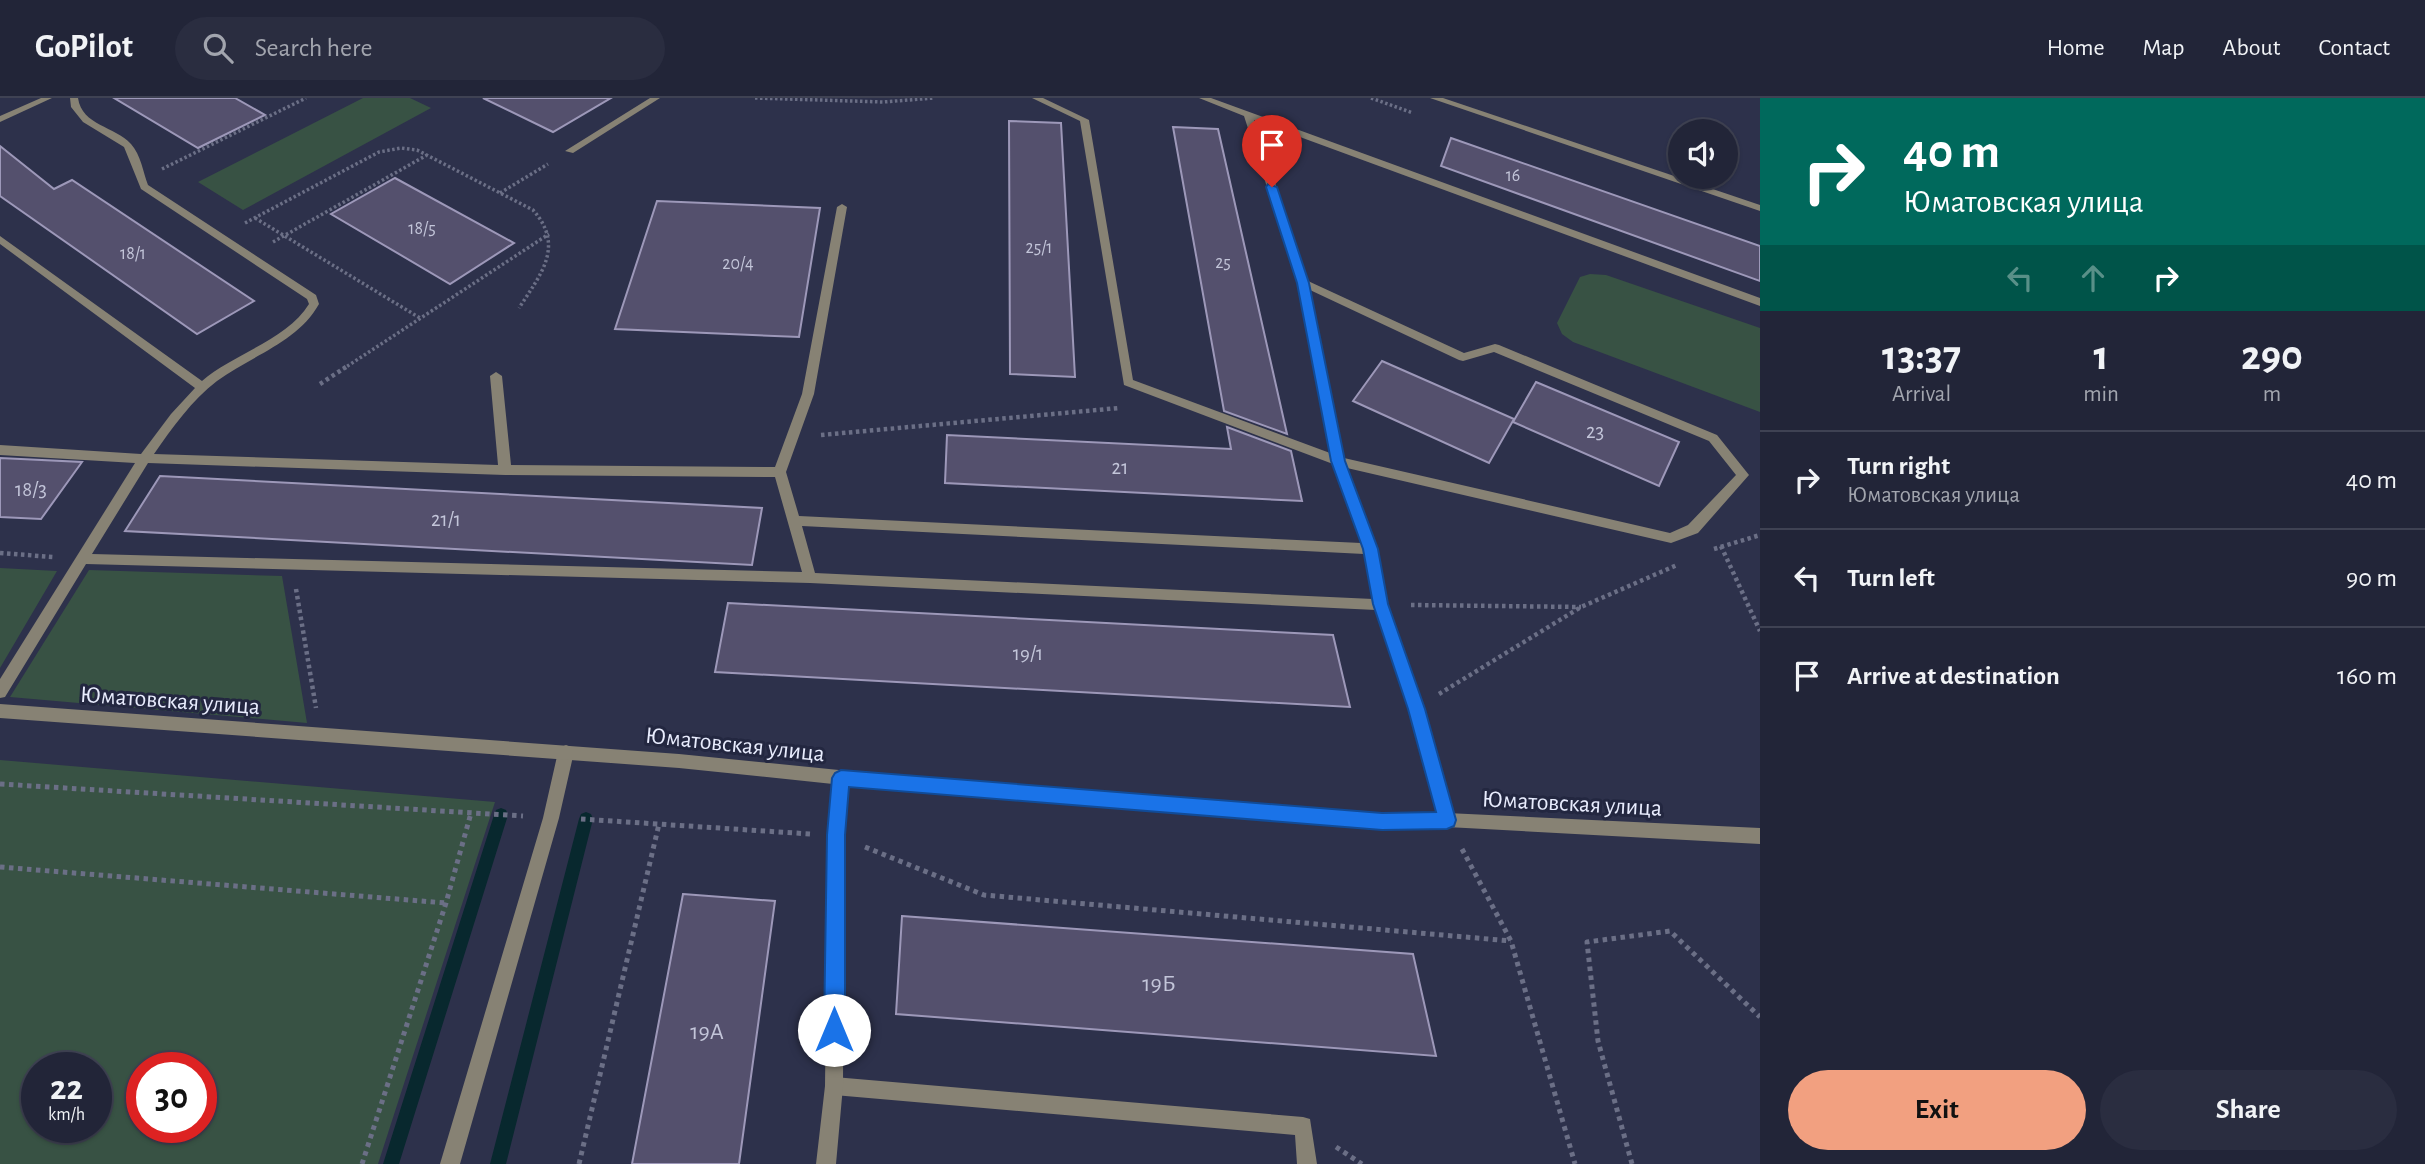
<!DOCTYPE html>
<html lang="en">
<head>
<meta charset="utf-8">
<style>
  body { margin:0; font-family:"Alegreya Sans",sans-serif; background:#2a2d40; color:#f1f3f6; height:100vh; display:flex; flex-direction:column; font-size:26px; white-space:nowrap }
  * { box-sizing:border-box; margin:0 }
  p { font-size:23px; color:#a2a5ae }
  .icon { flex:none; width:38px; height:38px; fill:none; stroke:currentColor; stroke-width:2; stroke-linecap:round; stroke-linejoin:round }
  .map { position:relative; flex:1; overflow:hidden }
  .panel { display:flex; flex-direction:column; background:#222538; width:665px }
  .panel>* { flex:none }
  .hud { background:#00695c; color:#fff; overflow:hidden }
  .buttons { position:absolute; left:1668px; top:21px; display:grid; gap:14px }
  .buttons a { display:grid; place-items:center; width:70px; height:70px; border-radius:50%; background:#222538; box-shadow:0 2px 5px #0004,0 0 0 2px #3f4253; font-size:35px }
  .speed { position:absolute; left:21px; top:954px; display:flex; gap:14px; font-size:35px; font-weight:700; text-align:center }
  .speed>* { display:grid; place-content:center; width:91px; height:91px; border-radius:50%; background:#222538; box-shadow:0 2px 5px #0004,0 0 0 2px #3f4253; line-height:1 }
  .speed small { font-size:18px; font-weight:400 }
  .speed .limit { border:10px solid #d22; background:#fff; color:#111 }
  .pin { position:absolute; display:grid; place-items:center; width:60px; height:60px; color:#fff; margin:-72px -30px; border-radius:50% 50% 50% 0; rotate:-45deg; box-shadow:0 0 7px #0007 }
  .pin .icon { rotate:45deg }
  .me { position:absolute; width:77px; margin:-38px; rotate:0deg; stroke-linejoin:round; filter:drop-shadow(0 0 5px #0008) }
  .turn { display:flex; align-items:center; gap:24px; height:147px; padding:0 28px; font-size:32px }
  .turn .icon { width:91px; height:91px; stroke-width:2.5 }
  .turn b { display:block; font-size:49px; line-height:60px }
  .lanes { display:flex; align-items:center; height:66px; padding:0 28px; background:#0003; justify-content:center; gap:35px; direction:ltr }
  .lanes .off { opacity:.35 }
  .eta { display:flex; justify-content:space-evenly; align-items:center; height:119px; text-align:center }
  .eta b { font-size:42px; font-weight:700; line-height:49px }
  .cta { display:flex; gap:14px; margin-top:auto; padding:14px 28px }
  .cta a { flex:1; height:80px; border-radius:42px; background:#f2a080; color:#111; font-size:28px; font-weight:700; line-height:80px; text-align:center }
  .cta a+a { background:#2a2d40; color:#f1f3f6 }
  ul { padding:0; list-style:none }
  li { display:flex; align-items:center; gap:21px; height:98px; padding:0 28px; border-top:2px solid #3f4253 }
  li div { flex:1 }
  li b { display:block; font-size:26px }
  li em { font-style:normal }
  header { display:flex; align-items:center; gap:42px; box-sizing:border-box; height:98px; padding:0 35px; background:#222538; border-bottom:2px solid #3f4253 }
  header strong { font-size:33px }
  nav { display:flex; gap:38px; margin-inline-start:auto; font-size:24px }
  .search { width:490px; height:63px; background:#2a2d40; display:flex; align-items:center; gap:18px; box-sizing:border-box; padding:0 24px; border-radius:38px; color:#a2a5ae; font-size:26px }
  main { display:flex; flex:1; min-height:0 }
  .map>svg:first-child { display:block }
  .green { fill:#385244; fill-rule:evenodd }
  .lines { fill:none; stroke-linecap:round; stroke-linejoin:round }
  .stream { fill:#08282e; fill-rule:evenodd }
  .building { fill:#54506d; stroke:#9d98b9; stroke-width:2 }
  .path-far2 { stroke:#6b6f86; stroke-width:3.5; stroke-dasharray:2.5 2.5; stroke-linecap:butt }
  .path-far1 { stroke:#6b6f86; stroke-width:4.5; stroke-dasharray:3.5 3.5; stroke-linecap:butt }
  .path { stroke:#6b6f86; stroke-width:5; stroke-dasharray:4.5 4.5; stroke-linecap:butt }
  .service { fill:#878274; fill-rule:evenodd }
  .minor { fill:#878274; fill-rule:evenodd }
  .tertiary { fill:#878274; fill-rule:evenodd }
  .route { fill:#1a73e8; stroke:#114b97; stroke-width:2 }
  .labels { text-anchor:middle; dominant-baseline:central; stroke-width:6; stroke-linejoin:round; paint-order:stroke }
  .far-number-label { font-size:18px; fill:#c3c5d9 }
  .number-label { font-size:21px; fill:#c3c5d9 }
  .street-label { font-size:24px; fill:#e8ecfd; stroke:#232740 }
  .near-number-label { font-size:24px; fill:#c3c5d9 }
</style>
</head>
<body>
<header>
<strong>GoPilot</strong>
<div class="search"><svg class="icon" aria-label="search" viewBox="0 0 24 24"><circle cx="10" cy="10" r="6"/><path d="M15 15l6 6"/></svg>Search here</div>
<nav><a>Home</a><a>Map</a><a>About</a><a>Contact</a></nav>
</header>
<main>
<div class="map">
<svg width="1760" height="1066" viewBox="0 0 1760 1066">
  <rect width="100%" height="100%" fill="#2d314b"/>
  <path class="green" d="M363,0H410L431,10L243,112L198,84Z
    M1590,176L1606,177L1760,230V314L1573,244L1562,236L1557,225L1580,179Z
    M0,470L57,473L0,570Z
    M89,472L282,478L307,625L10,599Z
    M0,662L495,704L378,1066H0ZM37,970H96V1029H37ZM142,970H201V1029H142Z"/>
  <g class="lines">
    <path class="stream" d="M501,710L506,712L508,717L399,1066H383L494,717L496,712Z
      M586,714L591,716L593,721L506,1066H490L579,721L581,716Z"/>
  </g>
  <path class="building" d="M114,0H235L265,17L198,50Z
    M483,0H611L553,34Z
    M1009,23L1061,25L1075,279L1010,276Z
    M1173,29L1218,31L1287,336L1224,313Z
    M1451,40L1760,148V183L1441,68Z
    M0,48L54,91L72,82L254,203L197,236L0,98Z
    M395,80L514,145L450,186L331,116Z
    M657,103L820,110L799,239L615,231Z
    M1382,263L1514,321L1489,365L1353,303Z
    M1536,284L1679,344L1659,388L1513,324Z
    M1227,329L1291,353L1302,403L945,385L947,337L1231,351Z
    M0,360L82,364L41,421L0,419Z
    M160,378L762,410L752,467L125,433Z
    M728,505L1333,537L1350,609L715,574Z
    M683,796L775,803L739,1066H632Z
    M902,818L1413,856L1436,958L896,916Z"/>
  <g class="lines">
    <path class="path-far2" d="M755,0L883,4L934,0
      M1371,0L1413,15
      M162,71L306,0
      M500,95L548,66
      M255,120L420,220
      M245,125L379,54L401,50L417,52L533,112C565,148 541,176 519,210
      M273,144L427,57
      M343,271L549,136"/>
    <path class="path-far1" d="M320,286L346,269
      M821,337L1119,310
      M1721,448L1760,533
      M1714,451L1760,437
      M0,455L53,459
      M296,491L316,610
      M1411,507L1581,509
      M1439,596L1581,509L1677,467"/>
    <path class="path" d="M0,686L523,718
      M581,721L810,736
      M865,749L984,797L1511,843
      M1462,751L1511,843L1575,1066
      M0,769L446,805
      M1336,1049L1362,1066
      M362,1066L446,805L471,715
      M579,1066L659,726
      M1632,1066L1598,943L1587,844L1670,833L1760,919"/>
    <path class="service" d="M41,0H52L0,24V18Z
      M70,0H78C82,28 115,28 131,46C141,57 143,74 148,87L316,197L319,206C298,244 251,258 217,283C192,302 172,330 154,356L498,367L490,278L496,274L502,278L511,367L775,369L802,296L837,109L842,106L847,109L814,296L786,374L799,418L1361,445L1333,366L1124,287L1080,23L1032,0H1043L1089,22L1133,282L1330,355L1298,185L1244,18L1199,0H1211L1760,200V208L1254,22L1308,183L1464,255L1495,246L1499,247L1717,337L1749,377L1698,435L1671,445L1347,370L1377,451L1388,507L1423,611L1455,722L1453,727L1447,729L1441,727L1439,722L1409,611L1376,512L810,485L86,466L5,599L0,600V581L135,365L0,357V347L141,356L171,316L195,290L0,146V138L202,283C233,256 287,242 309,206L307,201L141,91L124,49L83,24L71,9ZM1310,192L1459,262L1463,263L1494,254L1709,343L1736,377L1688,427L1670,435L1344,360ZM148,365L505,377L775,379L802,474L92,456ZM802,428L1364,456L1373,501L815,475Z
      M650,0H660L573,55L565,53Z
      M566,647L571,649L574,654L559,720L460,1066H440L543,720L558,654L561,649Z
      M834,979L1303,1019L1310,1021L1317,1066H1297L1295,1037L834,997L828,994L825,988L828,982Z"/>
    <path class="minor" d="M0,606L679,656L938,682L1382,717L1447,715L1760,730V746L1447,729L1382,731L848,687L844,737L843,988L836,1066H816L825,988L828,737L833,686L679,670L0,620Z"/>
    <path class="tertiary" d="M1430,0H1443L1760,107V113Z"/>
  </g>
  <path class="route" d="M1268,86L1277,89L1309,185L1345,363L1378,451L1388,506L1425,611L1456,722L1454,728L1447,731L1382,732L849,689L845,737V932L842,939L834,942L827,939L824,932L827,737L832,680L835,675L841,672L1382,715L1436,714L1408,611L1373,506L1363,451L1331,363L1297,185L1266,89Z"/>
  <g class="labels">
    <g class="far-number-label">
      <text x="1513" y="78">16</text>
      <text x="422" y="131">18/5</text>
      <text x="1039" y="150">25/1</text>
      <text x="133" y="156">18/1</text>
      <text x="1223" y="165">25</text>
      <text x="738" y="166">20/4</text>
    </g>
    <g class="number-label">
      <text x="1595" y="333">23</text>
      <text x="1120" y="369">21</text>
      <text x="31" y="391">18/3</text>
      <text x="446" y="421">21/1</text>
      <text x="1028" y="555">19/1</text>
    </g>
    <g class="street-label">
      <text transform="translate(170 603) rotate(4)">Юматовская улица</text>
      <text transform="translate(735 647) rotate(6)">Юматовская улица</text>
      <text transform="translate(1572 706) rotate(3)">Юматовская улица</text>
    </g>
    <g class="near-number-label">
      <text x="1159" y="886">19Б</text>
      <text x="707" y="934">19А</text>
    </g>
  </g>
</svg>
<div class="buttons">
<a><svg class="icon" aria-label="sound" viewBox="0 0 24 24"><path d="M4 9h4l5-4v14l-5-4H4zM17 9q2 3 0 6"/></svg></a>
</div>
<div class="speed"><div>22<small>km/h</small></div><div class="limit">30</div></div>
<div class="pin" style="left:1272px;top:89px;background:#d93025"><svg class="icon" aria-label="arrive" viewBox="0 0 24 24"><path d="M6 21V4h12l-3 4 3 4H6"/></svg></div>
<svg class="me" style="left:834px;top:932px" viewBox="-20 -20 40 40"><circle r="19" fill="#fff"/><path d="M0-13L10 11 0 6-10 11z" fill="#1a73e8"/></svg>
</div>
<section class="panel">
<div class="hud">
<div class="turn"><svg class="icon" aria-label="right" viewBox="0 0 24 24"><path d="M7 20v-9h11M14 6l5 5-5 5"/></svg><div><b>40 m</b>Юматовская улица</div></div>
<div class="lanes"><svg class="icon off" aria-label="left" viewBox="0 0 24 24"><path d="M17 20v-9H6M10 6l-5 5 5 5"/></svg><svg class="icon off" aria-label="ahead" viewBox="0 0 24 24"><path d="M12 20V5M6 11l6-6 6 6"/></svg><svg class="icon" aria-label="right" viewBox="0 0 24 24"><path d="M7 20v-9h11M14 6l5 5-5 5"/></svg></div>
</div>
<div class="eta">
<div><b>13:37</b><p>Arrival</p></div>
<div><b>1</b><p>min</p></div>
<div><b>290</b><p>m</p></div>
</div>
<ul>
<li><svg class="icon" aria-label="right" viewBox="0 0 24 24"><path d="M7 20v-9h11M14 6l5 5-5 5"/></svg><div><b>Turn right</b><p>Юматовская улица</p></div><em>40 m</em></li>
<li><svg class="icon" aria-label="left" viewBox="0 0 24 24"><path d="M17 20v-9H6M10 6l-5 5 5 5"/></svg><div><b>Turn left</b></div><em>90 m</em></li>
<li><svg class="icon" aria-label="arrive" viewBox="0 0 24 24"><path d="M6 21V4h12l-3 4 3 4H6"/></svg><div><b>Arrive at destination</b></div><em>160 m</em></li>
</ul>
<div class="cta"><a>Exit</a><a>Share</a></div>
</section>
</main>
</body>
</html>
